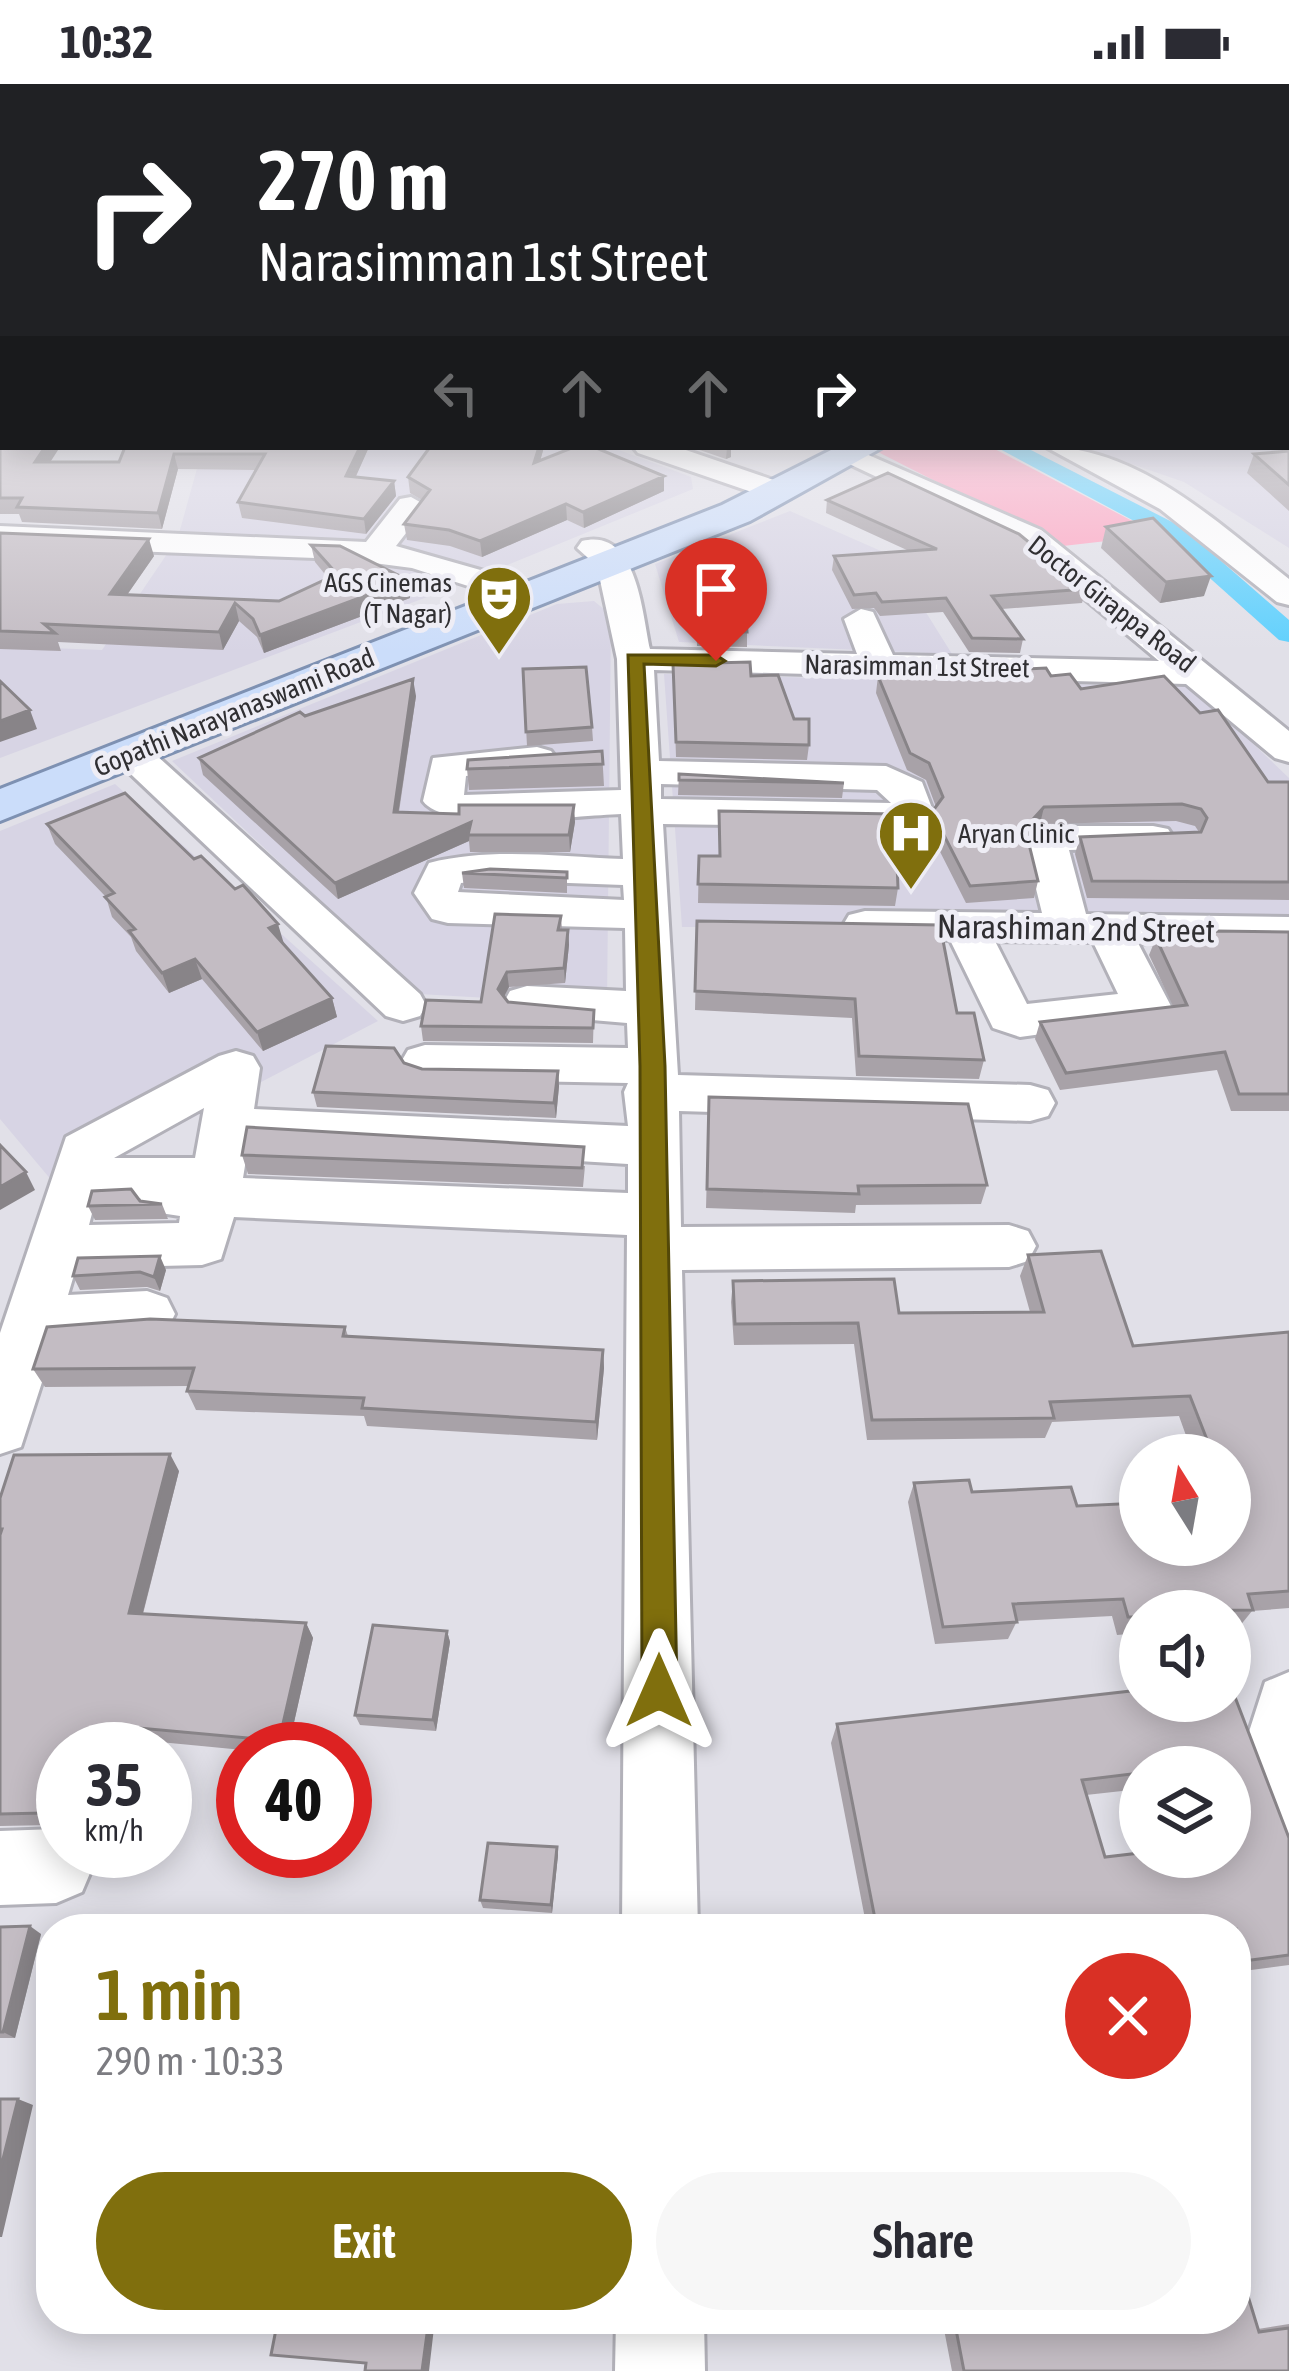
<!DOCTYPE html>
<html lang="en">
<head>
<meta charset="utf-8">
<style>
  body { margin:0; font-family:"Asap Condensed",sans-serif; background:#f7f7f7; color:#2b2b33; height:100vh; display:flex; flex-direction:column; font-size:45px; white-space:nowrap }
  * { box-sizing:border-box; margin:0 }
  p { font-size:39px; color:#7c7c81 }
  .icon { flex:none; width:66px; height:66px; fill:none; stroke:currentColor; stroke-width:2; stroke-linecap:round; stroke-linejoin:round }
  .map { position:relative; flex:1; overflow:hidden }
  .sheet { position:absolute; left:36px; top:1830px; width:1215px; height:420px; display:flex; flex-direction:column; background:#fff; border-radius:48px; box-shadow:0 6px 30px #0003 }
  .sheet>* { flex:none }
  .banner { position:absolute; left:0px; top:0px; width:1290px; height:366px; box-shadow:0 6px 30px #0003; background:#202124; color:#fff; overflow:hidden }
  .needle { width:78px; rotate:349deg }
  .tools { position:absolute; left:1119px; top:1350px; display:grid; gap:24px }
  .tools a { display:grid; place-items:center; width:132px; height:132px; border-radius:50%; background:#fff; box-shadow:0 6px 30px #0003; font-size:60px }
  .speed { position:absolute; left:36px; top:1638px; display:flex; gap:24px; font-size:60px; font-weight:700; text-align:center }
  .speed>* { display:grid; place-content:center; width:156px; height:156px; border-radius:50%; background:#fff; box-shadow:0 6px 30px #0003; line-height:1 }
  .speed small { font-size:30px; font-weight:400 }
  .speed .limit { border:18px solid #d22; background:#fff; color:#111 }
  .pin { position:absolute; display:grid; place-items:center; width:102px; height:102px; color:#fff; margin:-123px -51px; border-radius:50% 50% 50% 0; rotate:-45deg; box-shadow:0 0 12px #0007 }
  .pin .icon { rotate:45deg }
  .me { position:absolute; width:132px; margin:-66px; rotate:0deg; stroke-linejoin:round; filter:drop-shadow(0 0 9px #0008) }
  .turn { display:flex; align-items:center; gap:42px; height:252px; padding:0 60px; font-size:54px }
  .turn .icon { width:156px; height:156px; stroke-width:2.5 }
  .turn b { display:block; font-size:84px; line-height:102px }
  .lanes { display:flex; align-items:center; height:114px; padding:0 60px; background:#0003; justify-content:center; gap:60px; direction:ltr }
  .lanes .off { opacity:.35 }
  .round { display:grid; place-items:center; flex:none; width:126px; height:126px; border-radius:63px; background:#f7f7f7 }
  .headline { display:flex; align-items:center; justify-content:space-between; height:204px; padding:0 60px }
  h1 { font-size:72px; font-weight:600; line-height:90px; color:#806f0d }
  .cta { display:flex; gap:24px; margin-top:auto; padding:24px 60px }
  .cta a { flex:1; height:138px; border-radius:72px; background:#806f0d; color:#fff; font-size:48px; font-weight:600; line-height:138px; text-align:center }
  .cta a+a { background:#f7f7f7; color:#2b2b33 }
  .status { display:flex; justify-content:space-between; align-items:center; height:84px; padding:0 60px; background:#fff; direction:ltr }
  .status svg { height:33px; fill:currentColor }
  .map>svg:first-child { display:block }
  .built { fill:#d7d4e4 }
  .green { fill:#fea3c0 }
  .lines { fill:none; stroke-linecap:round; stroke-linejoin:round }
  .canal { fill:#5fd0fd; fill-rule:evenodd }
  .minor-casing { stroke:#b2b1b9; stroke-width:6 }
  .major-casing { stroke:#7e91b2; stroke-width:6 }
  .minor { fill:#fff; fill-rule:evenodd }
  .major { fill:#cbddfa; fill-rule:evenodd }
  .wall { fill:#a8a2a8; fill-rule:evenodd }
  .shaded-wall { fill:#888488 }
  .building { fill:#c3bcc3; stroke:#888488; stroke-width:3; fill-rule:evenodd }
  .route { fill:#806f0d; stroke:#534808; stroke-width:3 }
  .labels { text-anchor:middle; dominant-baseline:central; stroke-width:10; stroke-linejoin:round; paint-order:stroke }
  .far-poi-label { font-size:27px; fill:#302f32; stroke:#eeedf5; text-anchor:end }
  .far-street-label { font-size:27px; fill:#302f32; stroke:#eeedf5 }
  .street-label { font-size:33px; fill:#302f32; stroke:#eeedf5 }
</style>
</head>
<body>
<div class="status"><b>10:32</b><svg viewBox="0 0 49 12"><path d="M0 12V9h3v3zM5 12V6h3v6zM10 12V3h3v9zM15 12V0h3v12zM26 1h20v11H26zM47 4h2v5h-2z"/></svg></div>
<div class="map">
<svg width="1289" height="2287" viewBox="0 0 1289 2287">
  <rect width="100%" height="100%" fill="#e1e0e8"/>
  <path class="built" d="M1289,249V464L1184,398L1082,363H1287Z
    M203,363H611L691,393L693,405L488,489L178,453Z
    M790,427L890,471L952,570L679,558L655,480Z
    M169,467L378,475L441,496L435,510L0,674V562L102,566Z
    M594,517L611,531L607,921L419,910L172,677L557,520Z
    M664,590L1194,603L1289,694V845L682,843Z
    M115,700L378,937L58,1104L0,1035V747Z"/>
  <path class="green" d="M876,363H991L1159,451L1063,462L872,365Z"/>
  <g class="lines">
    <path class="canal" d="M996,363H1025L1182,443L1289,536V558L1279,556L1164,453Z"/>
    <defs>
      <path id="minor" d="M633,363H677L791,402L795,408L780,417L769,414L638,369Z
        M850,363L1041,446L1289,647V678L1275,674L1186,600L654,586L659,677L886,682L922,698L935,732L929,741L915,744L663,740L678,991L1030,1001L1048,1006L1055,1019L1048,1032L1030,1037L679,1027L681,1143L1009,1141L1028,1147L1036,1162L1028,1177L1009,1183L682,1186L698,1845H622L627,1151L234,1133L221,1175L202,1181L76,1184L68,1211L147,1207L167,1214L175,1230L167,1246L147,1253L55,1258L21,1363L0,1370V1249L66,1053L219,972L236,967L253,972L260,984L254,1025L628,1042L624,1008L628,999L425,995L408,990L401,978L408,966L425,961L628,964L627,939L510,929L504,918L510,907L527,902L626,907L625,844L448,839L432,835L414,809L429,779C491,763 559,773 623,775L621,730C582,731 445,749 423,717L433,674L537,663L551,667L557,675L551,683L466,692L464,711L621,706L617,575L597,482L577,464L582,457C637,443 642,528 650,565L857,570L844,535L861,525L873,528L893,571L1159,577L1019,460L843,377L838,371ZM661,700L877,706L891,719L661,715ZM491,796L623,801L624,816L458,808L461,799ZM204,1024L195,1074H114ZM249,1057L628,1080V1109L243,1094ZM96,1114H140L147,1127L180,1132L179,1139L89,1141Z
        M1046,363C1139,363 1219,440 1289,495V521L1277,518L1160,425Z
        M411,413L427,422L396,462L505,493L510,500L505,507L493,510L412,484L343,475L0,462V442L366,458L400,415Z
        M131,657L145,661L420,910L426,921L420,932L403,937L386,932L117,677L112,669L117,661Z
        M1055,742H1153L1168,745L1174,754L1168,763L1069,766L1086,830L1289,833V861L1138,859L1171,922L1165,933L1020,953L993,944L950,856L849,851L843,841L849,831L865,827L1042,829L1025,760L1040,745ZM995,857L1093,858L1118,910L1027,920Z
        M1289,1588V1758L1263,1748L1238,1682L1265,1598Z
        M56,1745L63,1748V1767H87L93,1782L82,1808L56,1819L0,1821V1747Z
        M616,2235H704L705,2287H615Z"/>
      <path id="major" d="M837,363H883L750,437L0,737V705L722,421Z"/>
    </defs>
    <use href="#minor" class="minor-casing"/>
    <use href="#major" class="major-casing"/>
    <use href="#minor" class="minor"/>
    <use href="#major" class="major"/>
  </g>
  <path class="wall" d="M0,249L50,378H119L125,363H369L355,393L394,397L396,412L366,450L242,434L238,418L257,386L178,385L162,445L22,438L19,430H0V284L3,283L2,277L0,278Z
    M430,363H544L540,377L664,407L584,444L567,436L482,473L450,462L407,456L404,440L422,416L410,409L408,393Z
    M691,363H731V373L726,375Z
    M1289,367V427L1247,389L1254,370Z
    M827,416L1086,505L1082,519L1002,525L1023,555L1020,569L969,568L943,528L880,532L874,524L852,525L832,486L834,472L909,467L826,429Z
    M1106,443L1204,512L1160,519L1101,464Z
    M0,449L154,472L127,511L279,517L328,494L315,478L311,461L408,496L410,514L264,569L257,553L239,537L223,566L58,558L61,567L0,565Z
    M695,505L747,548V563L697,562Z
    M673,580L751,592L794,635L809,661L807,676L676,673Z
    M523,585L592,643L593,657L527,662Z
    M878,592H1051L1268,698H1289V816L1087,814L1075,770L1080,753L1199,748L1195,742L1176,737L1040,740L1027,754L1038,797L1034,814L966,819L929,746L932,728L936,723L926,696L907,686L876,609Z
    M416,612L399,728L575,738L570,768H470L469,757L338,815L203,691L199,674Z
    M602,667L604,702L469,706L467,685Z
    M679,690L844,699L842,714L678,711Z
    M719,727L898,804L895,822L698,819L699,772H719Z
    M47,740L283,860L332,914L337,933L263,967L202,895L169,909L136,867L131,853L112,833L106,813L55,760Z
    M567,788V809L464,804L462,789Z
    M495,830L561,832L562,846H568L569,861L565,899L509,903L504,913L508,918L594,926L593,959L423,957L421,942L481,918Z
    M697,837L957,929L984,976L979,995L856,992L852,934L695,926Z
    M1289,848V1027H1231L1217,986L1060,1006L1035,955L1040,938L1173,922L1149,871L1156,854Z
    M404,979L422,985L558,987L559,1002L556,1034L317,1023L313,1008Z
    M709,1013L987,1101L981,1120L856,1121L855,1129L706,1124Z
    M242,1071L585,1082L583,1103L248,1090Z
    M140,1117L162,1120L168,1135L95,1136L88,1122Z
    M1028,1171L1133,1262L1289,1248V1524L1252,1527L1239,1543L1230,1544V1527H1140V1549L1117,1551L1112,1532L1017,1537L1008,1555L935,1560L908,1418L914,1399L1077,1422L1137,1419L1136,1415L1140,1408V1461H1230V1371H1193L1179,1332L1052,1338L1045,1354L867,1356L854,1260L734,1261L731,1218L733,1197L899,1229L1030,1228L1020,1192Z
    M166,1186L160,1207L147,1203L80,1206L73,1192Z
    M345,1243L348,1252L603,1266L604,1284L597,1356L367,1342L364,1332L196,1326L187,1307L189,1302L45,1303L33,1285Z
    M179,1387L143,1530L306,1539L313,1554L288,1665L243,1666L118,1654L116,1665H63L54,1741L0,1742V1414Z
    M447,1547L450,1558L436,1647L360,1641L355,1631Z
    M1230,1600L1289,1754V1881L1236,1888V1845H867L831,1659L837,1640L1140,1606V1617H1230ZM1140,1683H1230V1773H1140V1769L1105,1773L1086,1711L1140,1705Z
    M557,1763L558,1771L552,1829L483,1824L480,1816Z
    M0,1843L41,1850L15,1954H0Z
    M942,2235H1236L1258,2245L1289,2240V2287H952Z"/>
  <path class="shaded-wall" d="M45,363H60L40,394L35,378Z
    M360,363H369L349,408L346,392Z
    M539,363H544L535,395L534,379Z
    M727,363H731V373L726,375Z
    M174,370L178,385L162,445L158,429Z
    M664,392V407L584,444L583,428Z
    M394,397L396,412L366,450L364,435Z
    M566,420L567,436L482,473L480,457Z
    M149,455L154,472L115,528L110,510Z
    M1211,492L1204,512L1160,519L1166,498Z
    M408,496L410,514L264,569L260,551Z
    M235,519L239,537L223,566L219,548Z
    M413,595L416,612L396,744L394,728Z
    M30,626L37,645L0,658V637Z
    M574,721L575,738L570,768L569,751Z
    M1044,723L1040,740L1021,761L1025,744Z
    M471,738L469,757L338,815L335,799Z
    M278,840L284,860L269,844Z
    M568,846L569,861L565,899L564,884Z
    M195,875L202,895L169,909L162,889Z
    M507,888L509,903L500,920L498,905Z
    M332,914L337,933L263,967L257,948Z
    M558,987L559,1002L556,1034L554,1019Z
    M26,1088L35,1106L0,1126V1130V1103Z
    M160,1172L166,1186L160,1207L154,1193Z
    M603,1266L604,1284L597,1356L596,1338Z
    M170,1370L179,1387L139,1544L129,1529Z
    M306,1539L313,1554L288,1665H284L279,1657Z
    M447,1547L450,1558L436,1647L433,1636Z
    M107,1641L118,1654L116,1665H101Z
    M63,1677V1752L54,1744Z
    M557,1763L558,1771L552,1829L551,1821Z
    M30,1842L41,1850L15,1954L3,1948Z
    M18,2015L33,2021L2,2153H0V2087Z
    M429,2235H435L429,2287H422Z"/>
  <path class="building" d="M0,249H3V363H45L35,378H119L125,363H360L346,392L394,397L364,435L238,418L265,370H174L158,429L17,423L22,414H0V284L3,283Z
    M430,363H539L534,379L574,363H594L664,392L583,428L566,420L480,457L449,446L404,440L430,406L408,393Z
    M1289,367V401L1254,370Z
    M888,389L1019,450L1086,505L992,512L1023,555L972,554L946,514L882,518L876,509L854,511L834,472L937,465L827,416Z
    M1153,434L1211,492L1166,498L1106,443Z
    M0,449L149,455L110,510L279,517L337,490L311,461L340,462L408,496L260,551L253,535L235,519L219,548L44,540L55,549L0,547Z
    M744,504L747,548L697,547L695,505Z
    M750,578L751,592L778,591L794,635H809V661L676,658L673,580Z
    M586,583L592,643L526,648L523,585Z
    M1046,584L1051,592L1070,590L1081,605L1164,592L1200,629L1218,626L1268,698H1289V798L1092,797L1080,753L1201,748L1207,734L1201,725L1182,720L1044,723L1025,744L1038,797L970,802L932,728L943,713L929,679L910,669L878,592Z
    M413,595L394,728L459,730V721H574L569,751H468L471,738L335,799L199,674L300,628L305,632Z
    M0,597L30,626L0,637Z
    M602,667L603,680L467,685L468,676Z
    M679,690L844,699L679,696Z
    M125,709L194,775L201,772L235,805L243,801L278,840L269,844L332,914L257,948L195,875L162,889L129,847L135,845L105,813L114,809L47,740Z
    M719,727L895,730L898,804L698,800L699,772H720Z
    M490,785L567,788V794L462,789Z
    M495,830L561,832L558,846H568L564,884L507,888L498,905L508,918L594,926L593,944L421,942L426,916L481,918Z
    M697,837L940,841L957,929H974L984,976L859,972L855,915L695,907Z
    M1215,847L1289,848V1010H1239L1225,968L1066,989L1040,938L1187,921L1156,854Z
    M326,962L394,964L404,979L422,985L558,987L554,1019L313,1008Z
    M709,1013L968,1020L987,1101L858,1102L859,1110L707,1105Z
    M247,1043L584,1063L582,1084L242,1071Z
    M0,1061L26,1088L0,1103Z
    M131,1105L140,1117L162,1120L88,1122L92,1107Z
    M1101,1167L1133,1262L1289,1248V1507L1248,1510L1253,1526L1140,1527V1533H1128L1123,1515L1013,1520L1017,1538L943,1543L914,1399L969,1396L972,1408L1071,1403L1077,1422L1140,1419V1461H1230V1371H1213L1190,1312L1050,1318L1054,1334L872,1336L858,1239L735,1240L733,1197L894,1195L899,1229L1044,1228L1028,1171Z
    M160,1172L154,1193L140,1188L73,1192L78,1174Z
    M150,1235L345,1243L343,1252L603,1266L596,1338L362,1324L364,1314L187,1307L194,1284L33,1285L47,1243Z
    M170,1370L129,1529L306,1539L279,1657L107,1641L101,1665H63L54,1744V1736L44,1729L0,1730V1451L2,1445H0V1414L14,1371Z
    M373,1541L447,1547L433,1636L355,1631Z
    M1230,1600L1289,1754V1871L1236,1878V1845H877L837,1640L1140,1606V1617H1230ZM1140,1683H1230V1773H1140V1769L1105,1773L1082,1696L1140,1689Z
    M488,1759L557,1763L551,1821L480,1816Z
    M30,1842L3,1948H0V1843Z
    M0,2015H18L0,2087Z
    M1236,2173L1259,2248L1289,2244V2287H964L954,2235H1236Z
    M278,2235H429L422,2287H365L366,2279L271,2271Z"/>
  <linearGradient id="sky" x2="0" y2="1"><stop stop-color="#71bff0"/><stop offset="0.44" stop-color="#f2f1f5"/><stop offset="1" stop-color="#f2f1f5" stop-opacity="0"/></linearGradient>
  <rect width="1289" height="569" fill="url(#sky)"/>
  <path class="route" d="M628,571H716L725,577L716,582L644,580L665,982L677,1607L672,1619L659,1624L647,1619L642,1607L640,982Z"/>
  <defs>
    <symbol id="theatre-pin" viewBox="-11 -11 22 30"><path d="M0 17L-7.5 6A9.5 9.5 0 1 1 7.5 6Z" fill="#806f0d" stroke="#eeedf5"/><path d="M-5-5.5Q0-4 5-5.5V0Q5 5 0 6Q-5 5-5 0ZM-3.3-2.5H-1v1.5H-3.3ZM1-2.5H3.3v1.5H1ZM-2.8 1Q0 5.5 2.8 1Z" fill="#fff"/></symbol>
    <symbol id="hospital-pin" viewBox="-11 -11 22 30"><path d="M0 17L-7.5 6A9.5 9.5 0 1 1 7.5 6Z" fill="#806f0d" stroke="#eeedf5"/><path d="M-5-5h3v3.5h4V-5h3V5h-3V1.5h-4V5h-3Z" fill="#fff"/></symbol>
  </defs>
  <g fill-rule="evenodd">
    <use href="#theatre-pin" x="461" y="476" width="76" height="104"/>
    <use href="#hospital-pin" x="873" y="711" width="76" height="104"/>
  </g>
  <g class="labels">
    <g class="far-poi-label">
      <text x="452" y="498">AGS Cinemas<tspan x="452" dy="31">(T Nagar)</tspan></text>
      <text x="958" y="749" text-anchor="start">Aryan Clinic</text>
    </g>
    <g class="far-street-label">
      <text transform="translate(1112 520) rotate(38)">Doctor Girappa Road</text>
      <text transform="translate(917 582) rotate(1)">Narasimman 1st Street</text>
      <text transform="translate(234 628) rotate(-22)">Gopathi Narayanaswami Road</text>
    </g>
    <g class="street-label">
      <text transform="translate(1076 844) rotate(1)">Narashiman 2nd Street</text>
    </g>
  </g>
</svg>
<div class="tools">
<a><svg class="needle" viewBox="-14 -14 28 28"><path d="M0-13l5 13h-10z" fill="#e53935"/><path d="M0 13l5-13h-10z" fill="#7c7c81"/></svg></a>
<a><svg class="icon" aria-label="sound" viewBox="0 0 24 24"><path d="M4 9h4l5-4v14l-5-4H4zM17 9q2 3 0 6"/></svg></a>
<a><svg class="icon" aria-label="layers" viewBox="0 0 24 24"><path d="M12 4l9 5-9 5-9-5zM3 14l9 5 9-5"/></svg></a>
</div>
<div class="speed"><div>35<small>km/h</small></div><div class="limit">40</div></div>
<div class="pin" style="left:716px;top:577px;background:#d93025"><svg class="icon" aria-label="arrive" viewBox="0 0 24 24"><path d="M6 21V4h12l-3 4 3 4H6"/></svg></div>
<svg class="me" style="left:659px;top:1607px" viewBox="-20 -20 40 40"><path d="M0-17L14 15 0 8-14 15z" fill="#806f0d" stroke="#fff" stroke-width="4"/></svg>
<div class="banner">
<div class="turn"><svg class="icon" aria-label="right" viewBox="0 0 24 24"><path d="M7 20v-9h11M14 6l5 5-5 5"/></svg><div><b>270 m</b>Narasimman 1st Street</div></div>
<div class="lanes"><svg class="icon off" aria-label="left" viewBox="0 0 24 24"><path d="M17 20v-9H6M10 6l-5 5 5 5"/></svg><svg class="icon off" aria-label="ahead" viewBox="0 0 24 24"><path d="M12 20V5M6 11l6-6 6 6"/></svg><svg class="icon off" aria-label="ahead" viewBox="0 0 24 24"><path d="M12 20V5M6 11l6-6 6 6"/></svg><svg class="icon" aria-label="right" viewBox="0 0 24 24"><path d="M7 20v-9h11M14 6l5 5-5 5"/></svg></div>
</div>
<section class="sheet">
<div class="headline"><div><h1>1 min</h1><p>290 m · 10:33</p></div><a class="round" style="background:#d93025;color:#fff"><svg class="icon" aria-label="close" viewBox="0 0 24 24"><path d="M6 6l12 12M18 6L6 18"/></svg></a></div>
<div class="cta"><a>Exit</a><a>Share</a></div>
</section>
</div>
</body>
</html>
